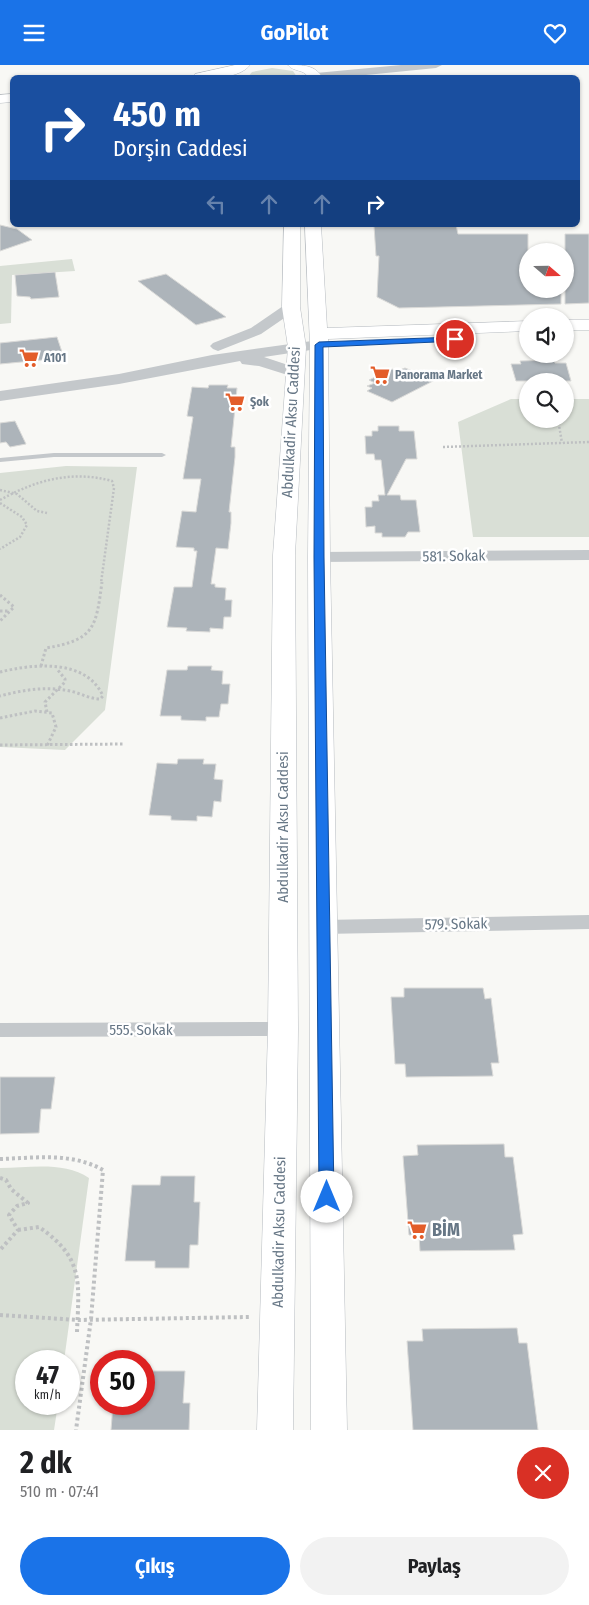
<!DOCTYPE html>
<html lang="tr">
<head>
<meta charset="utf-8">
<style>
  body { margin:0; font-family:"Fira Sans Condensed",sans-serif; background:#f2f2f2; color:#202124; height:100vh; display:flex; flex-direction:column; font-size:19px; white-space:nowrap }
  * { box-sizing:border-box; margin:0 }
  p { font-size:16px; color:#757577 }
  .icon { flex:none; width:28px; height:28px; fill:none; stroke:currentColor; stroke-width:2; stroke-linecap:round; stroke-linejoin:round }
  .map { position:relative; height:1365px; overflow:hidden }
  .drawer { display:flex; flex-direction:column; background:#fff; flex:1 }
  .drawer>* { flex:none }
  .top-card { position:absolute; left:10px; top:10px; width:570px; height:152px; border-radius:8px; box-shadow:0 1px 4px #0004; background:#1a4fa0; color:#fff; overflow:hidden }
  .needle { width:32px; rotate:110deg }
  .fabs { position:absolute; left:519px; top:178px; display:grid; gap:10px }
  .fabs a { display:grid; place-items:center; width:55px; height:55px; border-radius:50%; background:#fff; box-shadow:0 1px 4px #0004; font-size:25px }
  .speed { position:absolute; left:15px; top:1285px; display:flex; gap:10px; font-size:25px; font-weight:700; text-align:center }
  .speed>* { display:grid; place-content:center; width:65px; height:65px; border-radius:50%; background:#fff; box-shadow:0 1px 4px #0004; line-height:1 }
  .speed small { font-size:12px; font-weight:400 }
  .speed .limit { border:8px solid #d22; background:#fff; color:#111 }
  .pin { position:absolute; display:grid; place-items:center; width:42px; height:42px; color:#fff; margin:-21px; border:2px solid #fff; border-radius:50%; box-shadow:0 1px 5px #0007 }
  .me { position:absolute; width:55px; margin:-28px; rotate:0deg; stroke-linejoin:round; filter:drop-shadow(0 0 4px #0008) }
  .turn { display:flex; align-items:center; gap:18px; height:105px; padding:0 20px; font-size:22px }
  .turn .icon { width:65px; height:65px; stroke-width:2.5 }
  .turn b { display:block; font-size:35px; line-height:42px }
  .lanes { display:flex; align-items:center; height:48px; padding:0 20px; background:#0003; justify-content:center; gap:25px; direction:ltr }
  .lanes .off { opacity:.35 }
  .round { display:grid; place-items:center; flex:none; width:52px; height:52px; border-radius:26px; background:#f2f2f2 }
  .headline { display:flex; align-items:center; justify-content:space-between; height:85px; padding:0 20px }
  h1 { font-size:30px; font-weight:700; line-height:38px }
  .button { display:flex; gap:10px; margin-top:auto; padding:10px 20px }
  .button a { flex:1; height:58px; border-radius:30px; background:#1a73e8; color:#fff; font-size:20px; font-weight:700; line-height:58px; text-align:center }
  .button a+a { background:#f2f2f2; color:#202124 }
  header { display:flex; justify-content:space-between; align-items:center; height:65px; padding:0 20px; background:#1a73e8; color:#fff; font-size:22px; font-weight:700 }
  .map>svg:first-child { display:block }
  .green { fill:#d9dfd6 }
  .building { fill:#adb4ba; stroke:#dadad8 }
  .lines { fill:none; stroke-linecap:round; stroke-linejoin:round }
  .secondary-casing { stroke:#b6bbc0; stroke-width:1 }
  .path-far2 { stroke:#bec0c2; stroke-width:2.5; stroke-dasharray:2 2; stroke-linecap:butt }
  .path-far1 { stroke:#bec0c2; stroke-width:3; stroke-dasharray:2.5 2.5; stroke-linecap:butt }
  .path { stroke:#bec0c2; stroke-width:4; stroke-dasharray:3 3; stroke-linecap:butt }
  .service { fill:#c4c8cb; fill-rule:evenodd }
  .minor { fill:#c4c8cb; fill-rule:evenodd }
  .tertiary { fill:#c4c8cb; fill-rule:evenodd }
  .secondary { fill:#fff; fill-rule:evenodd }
  .route { fill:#1a73e8; stroke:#114b97 }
  .labels { text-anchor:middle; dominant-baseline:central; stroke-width:5; stroke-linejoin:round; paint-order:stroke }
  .far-poi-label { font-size:12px; font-weight:bold; fill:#677786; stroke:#fff; text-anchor:start }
  .street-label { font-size:15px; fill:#677786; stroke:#fff }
  .near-poi-label { font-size:18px; font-weight:bold; fill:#677786; stroke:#fff; text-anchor:start }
</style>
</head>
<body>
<header><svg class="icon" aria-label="menu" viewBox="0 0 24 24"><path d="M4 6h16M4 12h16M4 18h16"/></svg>GoPilot<svg class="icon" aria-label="heart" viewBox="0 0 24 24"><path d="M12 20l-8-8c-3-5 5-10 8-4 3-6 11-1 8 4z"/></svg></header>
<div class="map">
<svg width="589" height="1365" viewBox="0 0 589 1365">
  <rect width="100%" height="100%" fill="#f8f8f5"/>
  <path class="green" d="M272,3L293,6L297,12H248L252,7Z
    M72,194L75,206L12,210L11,258L0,259V201Z
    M511,334H527L528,354H565V334H589V472H473L458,357Z
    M66,401L137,402L105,645L65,685L0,682V408Z
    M0,1103C29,1103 64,1096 89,1113L64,1296H26V1339H58L54,1365H0Z"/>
  <path class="building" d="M0,160L17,164L32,175L0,186Z
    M456,160L458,169H528V224H561V239L399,243L377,232L379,191H376L374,161Z
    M565,169H589V238L565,239Z
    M55,207L59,232L31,234L30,232L17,231L15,210Z
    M166,209L209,240L226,252L196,260L138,216Z
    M57,272L64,293L0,299V278Z
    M554,295L555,298H566L571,316H516L511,299H521L520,296Z
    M405,303L435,315L392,337L367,326L372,323L367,321L375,318L369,315L392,304L397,306Z
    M209,320H228L227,323H237L231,382H235V392L229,447H231V458L228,484L216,483L211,519H215V522L226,523L225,535H232L231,552H224L223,564L210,563V567L186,566L187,563L167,562L174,522H192L197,486H194V483L176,482L182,446L196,447L201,414H183L193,352L187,351L192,322L208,323Z
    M15,356L26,379L10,382L6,377L0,378V358Z
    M378,361H399V366H414L417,394H406L387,430H400L401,435H416L420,467H408L405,472H382V468H375V461L366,462L365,442H372V436H379L378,430H385L381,395H375L374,389H366L365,371H372V366H378Z
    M188,601H212L211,605L223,606L222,619H230L228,639H221L219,652H206V656L181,655V651H160L167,605H187Z
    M178,694H204L203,699H216L214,714L223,715L221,737L214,736L212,752L197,751V756L171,755V751L149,750L157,698L177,699Z
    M404,923H483L485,934L491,933L499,998H491L493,1011L406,1012L405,999H395L391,932H404Z
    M0,1012H55L51,1044H41L39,1068L0,1069Z
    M504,1079L505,1092H513L523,1169L513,1170L515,1185L420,1186L419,1170H409L403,1091L418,1090L417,1080Z
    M161,1111H195L194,1137H200L198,1180H190L189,1203H155V1196H125L132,1120H160Z
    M517,1263L519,1278H527L538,1365H413L407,1276H423L422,1264Z
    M147,1306H185L183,1338H190L189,1365H111L113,1339H144V1317H147Z"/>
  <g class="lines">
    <defs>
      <path id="secondary" d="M235,0H250C239,14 209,14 193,12L195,9Z
        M288,0C303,0 315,0 322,12H308C304,4 293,7 288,0Z
        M12,29V37L0,38V30Z
        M284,160H300V242L306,282L295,490L298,964L293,1365H257L268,964L273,490L288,282L282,242Z
        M305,160H321L327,263L528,256V266L328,274L330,492L347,1365H311L308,492L310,280Z
        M565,255H589V265H565Z"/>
    </defs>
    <use href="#secondary" class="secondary-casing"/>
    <path class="path-far2" d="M558,354L562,378
      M443,382L589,377
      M0,425L17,429L37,446L47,448
      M0,435C36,415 72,405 112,416L114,423L101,518
      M0,438L22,452L27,460L20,472L0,484"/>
    <path class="path-far1" d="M0,530L14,542L0,556
      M0,546H9
      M41,601L46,583C95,575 96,562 102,517
      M0,607C33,599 86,593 103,631L100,634C90,634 80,628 70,626C46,621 23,625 0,631
      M47,647L45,637L65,617V614L57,604
      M0,653L35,646L52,648L56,662L47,681
      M0,680L124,679"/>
    <path class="path" d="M0,1094C35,1093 71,1087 103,1105L91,1254L76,1365
      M0,1113L6,1115L11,1124L28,1138L17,1141L9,1150L18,1165L0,1185
      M18,1165L39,1162C84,1193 79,1217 77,1267
      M0,1250L78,1255L249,1252"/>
    <path class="service" d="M54,388H162L166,390L162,392H54L0,397V393Z"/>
    <path class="minor" d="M589,485V495L319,497L314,495L311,492L314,489L319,487Z
      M589,850V864L323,869L316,867L313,862L316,857L323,855Z
      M283,957L290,959L293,964L290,969L283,971L0,972V958Z"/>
    <path class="tertiary" d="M401,0H442L436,3L346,12H310L316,8Z
      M291,238L296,239L298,242L296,245L261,269L218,286L213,284L210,281L213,278L251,263L286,239Z
      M319,275L324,277L327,280L324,283L264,292L300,304L302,307L300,310L294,312L259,301L242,299L240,296L119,319L0,336V326L119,309L212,290Z"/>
    <use href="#secondary" class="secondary"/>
  </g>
  <path class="route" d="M455,272L459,274L458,276L323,282L324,492L334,1132L332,1136L327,1138L322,1136L319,1132L314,492L315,280L319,277Z"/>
  <defs>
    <symbol id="supermarket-bare" viewBox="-9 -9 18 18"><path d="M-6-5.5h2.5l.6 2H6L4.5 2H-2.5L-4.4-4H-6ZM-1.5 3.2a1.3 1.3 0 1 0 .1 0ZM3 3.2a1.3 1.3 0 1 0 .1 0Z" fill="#e35d2a" stroke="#fff" stroke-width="2.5" paint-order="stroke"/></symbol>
  </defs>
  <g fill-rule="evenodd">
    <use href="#supermarket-bare" x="15" y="279" width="28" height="28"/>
    <use href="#supermarket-bare" x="366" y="296" width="28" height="28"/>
    <use href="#supermarket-bare" x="221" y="323" width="28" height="28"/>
    <use href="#supermarket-bare" x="403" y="1151" width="28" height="28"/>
  </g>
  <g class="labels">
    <g class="far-poi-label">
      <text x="44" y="293">A101</text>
      <text x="395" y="310">Panorama Market</text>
      <text x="250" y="337">Şok</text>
    </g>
    <g class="street-label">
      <text transform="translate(291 357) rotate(-87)">Abdulkadir Aksu Caddesi</text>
      <text transform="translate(454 491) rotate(-1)">581. Sokak</text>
      <text transform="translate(283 762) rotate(-90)">Abdulkadir Aksu Caddesi</text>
      <text transform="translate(456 859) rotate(-1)">579. Sokak</text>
      <text x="141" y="965">555. Sokak</text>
      <text transform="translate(279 1167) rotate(-89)">Abdulkadir Aksu Caddesi</text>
    </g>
    <g class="near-poi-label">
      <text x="432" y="1165">BİM</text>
    </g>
  </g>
</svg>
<div class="fabs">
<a><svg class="needle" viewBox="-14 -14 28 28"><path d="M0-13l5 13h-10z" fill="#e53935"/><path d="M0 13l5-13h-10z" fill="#757577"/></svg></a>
<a><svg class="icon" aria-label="sound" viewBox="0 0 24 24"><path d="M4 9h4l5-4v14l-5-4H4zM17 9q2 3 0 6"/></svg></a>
<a><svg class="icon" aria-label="search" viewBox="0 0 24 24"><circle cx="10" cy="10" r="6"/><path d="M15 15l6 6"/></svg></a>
</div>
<div class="speed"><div>47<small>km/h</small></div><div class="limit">50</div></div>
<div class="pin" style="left:455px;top:274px;background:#d93025"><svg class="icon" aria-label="arrive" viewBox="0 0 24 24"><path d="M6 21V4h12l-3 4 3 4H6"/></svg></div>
<svg class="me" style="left:327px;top:1132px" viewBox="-20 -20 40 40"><circle r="19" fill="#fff"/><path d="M0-13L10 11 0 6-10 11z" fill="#1a73e8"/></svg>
<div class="top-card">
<div class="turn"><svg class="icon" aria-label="right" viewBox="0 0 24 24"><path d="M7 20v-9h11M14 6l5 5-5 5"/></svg><div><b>450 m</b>Dorşin Caddesi</div></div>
<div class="lanes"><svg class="icon off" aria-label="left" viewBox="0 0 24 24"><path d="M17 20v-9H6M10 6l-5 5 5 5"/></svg><svg class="icon off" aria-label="ahead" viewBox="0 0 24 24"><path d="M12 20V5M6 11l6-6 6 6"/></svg><svg class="icon off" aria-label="ahead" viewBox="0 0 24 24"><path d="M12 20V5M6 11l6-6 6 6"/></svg><svg class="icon" aria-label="right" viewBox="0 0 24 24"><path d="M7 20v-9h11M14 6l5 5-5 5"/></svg></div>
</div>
</div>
<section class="drawer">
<div class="headline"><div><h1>2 dk</h1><p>510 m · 07:41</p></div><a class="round" style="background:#d93025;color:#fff"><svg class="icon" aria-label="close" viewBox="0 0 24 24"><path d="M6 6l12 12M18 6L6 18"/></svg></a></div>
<div class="button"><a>Çıkış</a><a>Paylaş</a></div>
</section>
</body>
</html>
